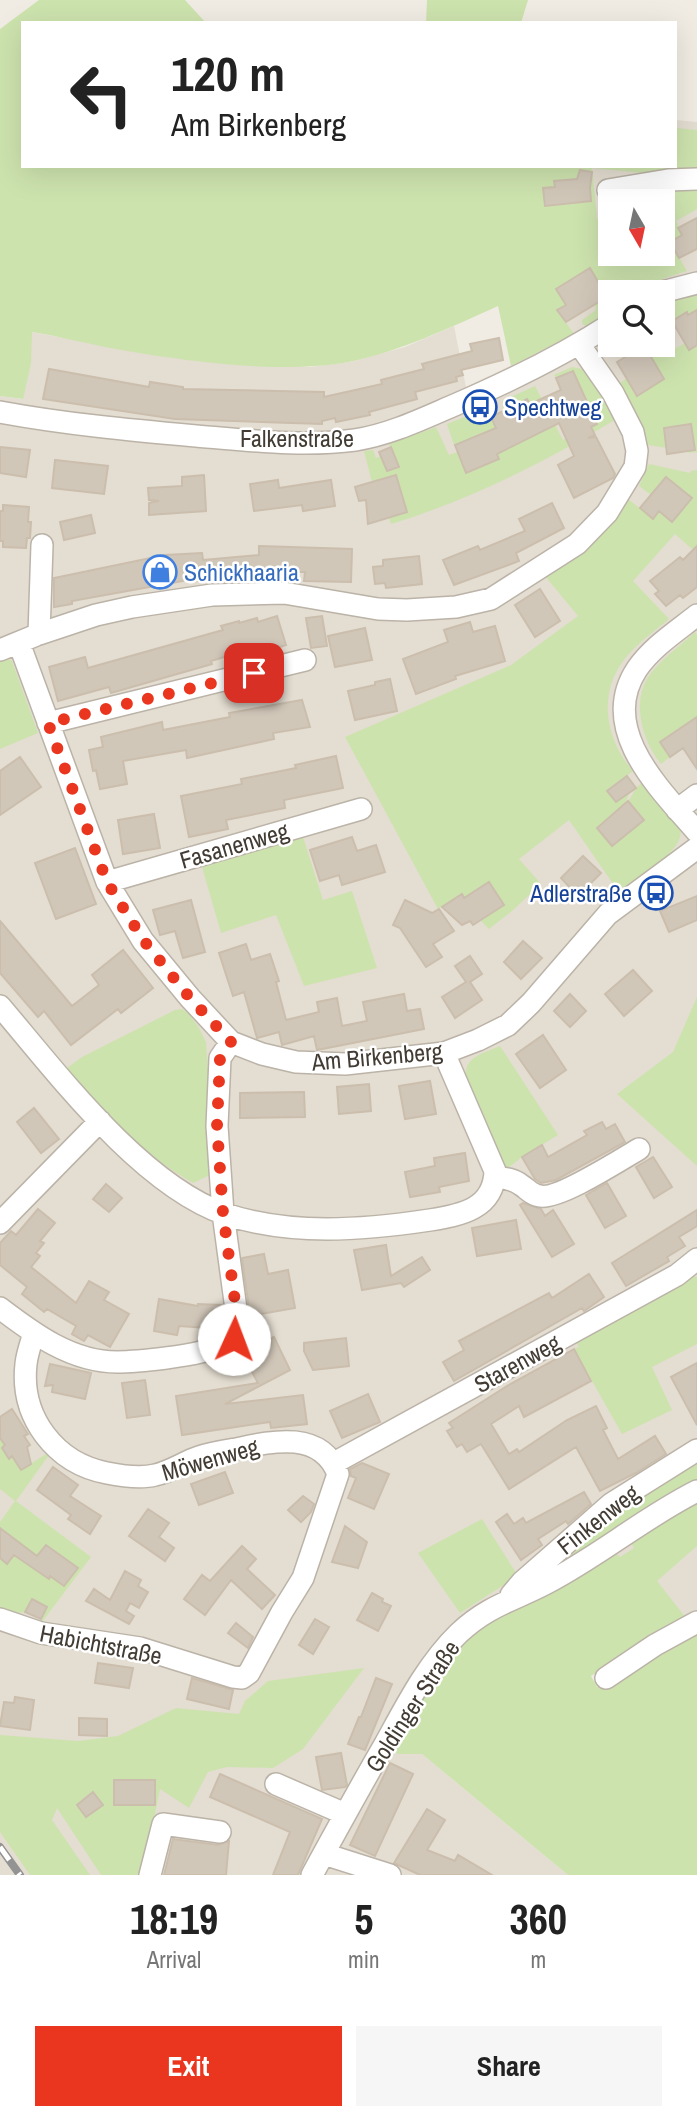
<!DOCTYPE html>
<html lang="en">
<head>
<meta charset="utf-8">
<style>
  body { margin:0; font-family:"Archivo Narrow",sans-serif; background:#f6f6f6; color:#222; height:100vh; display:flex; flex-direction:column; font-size:26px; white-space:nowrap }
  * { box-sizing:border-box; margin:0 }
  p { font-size:23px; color:#767676 }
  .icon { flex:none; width:38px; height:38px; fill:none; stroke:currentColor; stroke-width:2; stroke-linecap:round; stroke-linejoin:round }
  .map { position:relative; height:1875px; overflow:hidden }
  .side { display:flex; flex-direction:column; background:#fff; flex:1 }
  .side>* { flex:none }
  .hud { position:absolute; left:21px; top:21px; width:656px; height:147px; border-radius:0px; box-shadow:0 7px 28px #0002; background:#fff; color:#222; overflow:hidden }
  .needle { width:46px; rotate:171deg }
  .controls { position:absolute; left:598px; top:189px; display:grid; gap:14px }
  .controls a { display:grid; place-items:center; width:77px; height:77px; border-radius:0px; background:#fff; box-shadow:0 7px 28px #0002; font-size:35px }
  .pin { position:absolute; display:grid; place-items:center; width:60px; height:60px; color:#fff; margin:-30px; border-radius:14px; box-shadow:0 4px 10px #0006 }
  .me { position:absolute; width:77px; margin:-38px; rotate:2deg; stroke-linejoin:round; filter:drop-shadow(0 0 5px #0008) }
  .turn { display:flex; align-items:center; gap:24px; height:147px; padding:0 35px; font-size:32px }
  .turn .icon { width:91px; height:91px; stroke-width:2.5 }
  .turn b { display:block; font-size:49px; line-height:60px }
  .eta { display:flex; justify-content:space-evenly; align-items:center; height:119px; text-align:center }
  .eta b { font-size:42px; font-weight:800; line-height:49px }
  .action { display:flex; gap:14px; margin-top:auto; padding:14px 35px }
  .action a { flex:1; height:80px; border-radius:0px; background:#eb361f; color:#fff; font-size:28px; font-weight:800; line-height:80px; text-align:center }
  .action a+a { background:#f6f6f6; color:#222 }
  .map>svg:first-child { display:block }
  .residential { fill:#e4ddd1; fill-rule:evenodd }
  .green { fill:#cde3ae }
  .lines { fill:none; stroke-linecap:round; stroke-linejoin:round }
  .stream { stroke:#a2d0ea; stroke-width:5 }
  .building { fill:#d1c7b9; stroke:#cbbead; stroke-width:2 }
  .minor-casing { stroke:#bbb3a7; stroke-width:24 }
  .minor { stroke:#fff; stroke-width:21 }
  .rail-casing { stroke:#939393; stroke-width:8 }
  .rail { stroke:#fff; stroke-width:5; stroke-dasharray:16; stroke-linecap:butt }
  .route { stroke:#eb361f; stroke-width:12; stroke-dasharray:0 21.6 }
  .labels { text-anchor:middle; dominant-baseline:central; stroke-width:5; stroke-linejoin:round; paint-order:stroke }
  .transit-label { font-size:24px; fill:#164399; stroke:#fff; text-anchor:start }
  .street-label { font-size:24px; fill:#423c34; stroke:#fff }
  .shop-label { font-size:24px; fill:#366cbe; stroke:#fff; text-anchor:start }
</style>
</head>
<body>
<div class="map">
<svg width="697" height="1875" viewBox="0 0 697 1875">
  <rect width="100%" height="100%" fill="#f0ece3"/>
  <path class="residential" d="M676,120L697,122V1686L471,1633L441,1670L398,1754H422L568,1875H0V396L22,399L31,364V332L168,357L253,365L311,367L350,362L405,347L454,326L466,387L556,344L524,166H676ZM611,201H663V254H611ZM611,292H663V345H611Z"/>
  <path class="green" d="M39,0H185L206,23H23V166H676V128L697,130V173L654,174L592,168L597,219L603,221L608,229L611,227V254H663V201H646L643,196L673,186L697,184V209L676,221L683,237V247L677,238L670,242L687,271L665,278L640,292H611V310L586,326L582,324V320L596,310L595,304L607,297L590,268L556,289L566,305L557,310L574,334L511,366L498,306C449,328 401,351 349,362C279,375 175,360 105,347C80,342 57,336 32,332L31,364L23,399L0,396V29Z
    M427,0H528L521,23H426Z
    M697,295V310L688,315L686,312L670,321L663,308L678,299Z
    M663,339L671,351L685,343L689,350L697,345V452L689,453L688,450L695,449L691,424L664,428L667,448L648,445L637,414L619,384L627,378L637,395L664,379L644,346L640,348L638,345H663Z
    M572,367L582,369L618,418C547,461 470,500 391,524L389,518L407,512L396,475L372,482L364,451L373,450L376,458L381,456L387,471L399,467L389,444L436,427L449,455L457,452L467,473L499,458L493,445L479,435L454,445L447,424L487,408L496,427L518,443L543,431L527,400L504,410L502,401L535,386L563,440L596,424L573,371L556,378L554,375Z
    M649,464L690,473L691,471L697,470V546L693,550L675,534L633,581L669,619C655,631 640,641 628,655C597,690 604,738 633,771L607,791L616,802L631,790L624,805L597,828L612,846L643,820L628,802L636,788L643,782C652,794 676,815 680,829C687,850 634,880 618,891L569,820L519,859L541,884L512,911L489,929L481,921L504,905L464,898L461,894L438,909L345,737L511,665L578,616L545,576L628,499L652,518L659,511L671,522L691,497L666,477L651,495L639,486Z
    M695,632L697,635V717L661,742L670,757L661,764C642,740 630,700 651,673C663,658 681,645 695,632Z
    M4,656L12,661L38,733L0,749V658Z
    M303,837L323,900L352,891L377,968L304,986L276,915L221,933L202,867Z
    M697,997V1166L617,1094L673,1052Z
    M182,1009L188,1013L198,1026L206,1042L209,1086L210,1175L193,1183C139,1152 107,1115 67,1068L82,1057L175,1010Z
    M500,1046L558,1135L522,1157L504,1171L466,1079C463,1056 483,1054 500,1046Z
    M690,1275L697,1277V1344L652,1367L672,1410L622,1434L574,1349L579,1347L575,1340Z
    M0,1438L5,1445L2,1448L9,1459L12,1456L21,1470L46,1454L49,1455L16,1501L91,1557L42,1622L40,1620L47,1607L33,1599L25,1612L13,1614L0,1607V1522L15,1501L0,1489Z
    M697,1461V1481L528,1585L635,1496Z
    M697,1501V1546L657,1581L686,1618L591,1676L597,1687L697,1633V1875H568L422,1754H398L390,1748L441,1670L471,1633L616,1553L620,1557L634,1548L630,1541Z
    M482,1519L518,1576L460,1613L418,1553Z
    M364,1668L303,1749L273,1768L227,1767L208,1772L189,1808L160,1789L143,1875H101L57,1808L52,1820L90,1875H30L0,1832V1735L78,1741L118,1736L176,1708L239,1714L245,1701L268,1681Z"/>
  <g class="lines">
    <path class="stream" d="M663,223L669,226"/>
  </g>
  <path class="building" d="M580,170L592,172L590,188L591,201L545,206L543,188L555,187L554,181L577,179Z
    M697,218V249L679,258L670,242L682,235L678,228Z
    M590,268L607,297L566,322L557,310L566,305L556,289Z
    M697,310V345L689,350L672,321L687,312L688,315Z
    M499,338L503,360L461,370L463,375L456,377L457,381L415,392L417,399L369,412L370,415L336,422L335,418L322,421V424L175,419L43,399L49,369L149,387L150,382L183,387V389L324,392V397L382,384L381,380L424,369L422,364L472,351L470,344Z
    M621,345H644L664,379L637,396L617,362L627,356Z
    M573,371L597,424L591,427L595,435L588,438L596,437L615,474L613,478L574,498L558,465L574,456L559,423L497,454L499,459L466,473L455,445L496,428L491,417L527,399L530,404L561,390L556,378Z
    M691,424L695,450L667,454L664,428Z
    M0,447L30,450L26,477L0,473Z
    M391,447L399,467L387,471L379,452Z
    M55,460L108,466L104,494L52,488Z
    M204,475L206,511L149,515V503L159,501L149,500L148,488L182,486V477Z
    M396,475L407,512L368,524L366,500L359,501L355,487Z
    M666,477L692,498L672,522L659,511L653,519L640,508Z
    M278,480L279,488L331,480L335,506L303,511L302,505L254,511L250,484Z
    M552,503L564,528L516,553L519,561L454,585L443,560L478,546L480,550L525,531L519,519Z
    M3,505L29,507L28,522H31L30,538H27L26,548L3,547V541H0V511H3Z
    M91,515L95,533L64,540L60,522Z
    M259,546L352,549L351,582L304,581L305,572H242V577L188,582V580L72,601V604L54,607V578L165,555L202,553L203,560L259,555Z
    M697,546V587L683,598L680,595L666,606L655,594L659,591L650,581L680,557L683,560Z
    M419,556L422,584L386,588L385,583L375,584L373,567L383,566V560Z
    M540,589L560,621L535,637L515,605Z
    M277,616L286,645L267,651L266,647L248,653L247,650L211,661L212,664L111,693L109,687L58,701L49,667L85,657L88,668L223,630L221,626L239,621V623L257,618L258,622Z
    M322,616L327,646L311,648L306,618Z
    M470,622L473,632L495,626L505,661L455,676L456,679L416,694L403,659L448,642L444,630Z
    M365,628L372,660L335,667L328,636Z
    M390,679L397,711L355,720L348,691L375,685V682Z
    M302,700L310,727L273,733L274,739L187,758L186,750L123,761L127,784L100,789L96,770L93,771L89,750L103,747L101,737L162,722L163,730L230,717L229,713Z
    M697,717V769L683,748L670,757L660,742Z
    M336,756L343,788L284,800L285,808L226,820L228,829L189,837L181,796L242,784L241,779L296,768L295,765Z
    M20,757L41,787L0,815V771Z
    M627,776L636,788L616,802L607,791Z
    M628,801L644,820L612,846L597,828Z
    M154,814L160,848L123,854L118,820Z
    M352,837L357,851L376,845L385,872L342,885L339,875L320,881L310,850Z
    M75,848L96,904L56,919L35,863Z
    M583,856L601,873L578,896L561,878Z
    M489,882L504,905L473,925L470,921L462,925L442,907L462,894L464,898Z
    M697,896V920L669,932L660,911Z
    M191,900L205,952L183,958L175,931L160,935L153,910Z
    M405,900L432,913L439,909L454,931L433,944L442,957L426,967L400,928L393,925Z
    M0,921L72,1006L99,985L92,975L123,950L153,988L121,1013L118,1009L71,1045L44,1011L38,1017L0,973Z
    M523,941L542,958L521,979L504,962Z
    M246,944L251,960L270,954L279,981L276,982L286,1020L319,1012L317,1002L337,998L342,1026L367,1021L363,1002L404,994L407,1011L420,1009L424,1029L317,1050L314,1036L282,1045L279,1032L257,1038L244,992L233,996L219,953Z
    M470,956L482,974L470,982L482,1000L455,1018L442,997L466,982L455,966Z
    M633,970L652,991L624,1016L605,994Z
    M570,994L586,1011L570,1027L554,1011Z
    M543,1035L566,1070L540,1088L516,1054Z
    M430,1081L436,1114L405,1119L399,1086Z
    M369,1084L371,1111L339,1114L337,1087Z
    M304,1092L305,1117L240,1118V1093Z
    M34,1108L59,1139L41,1153L17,1122Z
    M602,1122L606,1129L615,1124L625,1142L556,1180L541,1183L535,1179L522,1157L542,1145L548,1157L587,1135L584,1131Z
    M465,1153L469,1181L439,1187L440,1192L410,1197L405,1172L435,1166L434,1158Z
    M653,1157L672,1187L654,1198L636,1167Z
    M607,1183L626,1216L605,1228L586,1195Z
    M106,1184L122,1198L109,1212L93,1199Z
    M523,1203L541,1209L545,1216L553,1210L574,1244L552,1257L520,1205Z
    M38,1209L55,1223L40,1241L44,1243L36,1253L40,1256L31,1267L76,1303L89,1281L109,1292L104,1300L129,1314L110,1347L88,1335L84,1341L72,1334L76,1326L47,1309L44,1312L22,1294L27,1287L0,1265V1243L11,1231L16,1235Z
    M697,1210V1226L679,1237L685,1246L667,1257L669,1261L626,1286L612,1263Z
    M516,1220L521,1249L477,1256L472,1228Z
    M386,1245L391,1276L422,1257L430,1270L404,1287L401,1283L362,1290L354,1250Z
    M264,1254L268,1274L288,1270L295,1308L250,1316L242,1258Z
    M589,1274L604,1297L584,1311L582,1308L454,1381L443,1362L464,1350L459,1341L549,1293L552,1298Z
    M159,1299L198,1306V1304L222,1305V1329L179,1326L177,1335L154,1331Z
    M274,1337L290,1370L225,1404L303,1395L307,1424L271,1428L270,1422L182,1435L176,1396L258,1383L250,1368L257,1364L250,1350Z
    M346,1338L349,1366L313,1370L304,1351V1343Z
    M574,1349L591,1381L524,1417L519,1406L491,1424L509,1454L517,1449L519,1452L567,1420L596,1406L607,1428L603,1430L618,1459L655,1436L666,1454L636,1473L600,1491L576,1447L509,1489L481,1444L467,1452L462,1444L457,1447L447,1431L453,1428L449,1423L507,1386Z
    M697,1363V1425L671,1377Z
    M50,1364L91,1373L85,1399L52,1392L53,1385L45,1386Z
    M145,1380L150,1415L127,1418L122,1383Z
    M368,1394L380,1422L342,1438L330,1411Z
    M12,1409L28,1434L24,1436L30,1445L27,1447L31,1464L21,1470L12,1456L9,1459L2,1448L5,1445L0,1438V1417Z
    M362,1463L389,1474L374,1509L348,1498L356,1478L351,1476L350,1469Z
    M53,1467L78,1485L70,1496L101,1516L90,1534L68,1519L71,1515L37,1490Z
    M225,1472L233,1493L199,1505L191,1484Z
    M584,1492L591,1504L568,1524L566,1521L538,1539L542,1545L521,1560L496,1522L507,1514L514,1524L523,1518L526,1523Z
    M303,1496L314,1504L311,1512L301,1522L288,1510Z
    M148,1509L169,1523L159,1537L174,1548L165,1561L129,1536Z
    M345,1526L367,1542L358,1568L332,1562Z
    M0,1528L37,1556L46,1545L78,1568L64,1586L50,1576L49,1579L14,1555L7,1564L0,1558Z
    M242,1546L256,1559L247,1569L275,1595L262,1609L231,1580L205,1615L184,1599L202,1575L210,1581Z
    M125,1571L141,1580L138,1586L148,1592L139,1608L130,1603L126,1611L134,1616L129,1624L86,1601L94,1589L110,1600Z
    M372,1593L383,1599L382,1602L391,1606L378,1631L357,1620Z
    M32,1599L47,1607L41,1619L25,1612Z
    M315,1619L329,1627L313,1654L299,1645Z
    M236,1623L253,1637L248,1648L228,1633Z
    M98,1663L133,1668L129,1688L95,1683Z
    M192,1678L233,1690L229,1709L187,1699Z
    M376,1678L392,1684L365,1750L348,1744L359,1717H361Z
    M15,1697L34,1700L30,1730L0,1726L4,1702L14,1703Z
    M79,1718L107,1719V1736L79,1735Z
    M341,1753L347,1785L345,1787L322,1790L316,1757Z
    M390,1763L413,1774L375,1856L350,1845Z
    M220,1774L322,1819L298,1875H273L290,1832L210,1797Z
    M114,1780H155V1805H114Z
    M93,1792L103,1805L86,1817L77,1805Z
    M427,1809L445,1820L427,1850L455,1861L458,1855L492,1875H420L394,1863Z
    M173,1839L218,1845L229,1841L226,1875H164Z"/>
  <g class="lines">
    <defs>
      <path id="minor" d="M608,190L668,180L697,179
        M662,292L697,283
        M0,412C65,424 130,430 196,436C248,440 302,447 355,440C388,435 420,420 450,407C506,383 560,357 611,324
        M697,615C677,631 652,647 637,669C597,729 660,789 697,832
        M39,634L42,545
        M19,643L107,882L143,941L190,998L231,1042L262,1054L296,1062L345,1064L444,1053L478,1040L508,1025L531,1003L608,914L697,848
        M0,650L39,634L96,615L132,607L212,595L284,593L378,609L407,610L456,607L491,599L577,544L607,513L635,467L637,451L633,432L613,393L579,344
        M48,723L305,660
        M677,810L697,795
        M107,882L361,809
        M0,1006C57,1073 141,1185 225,1214C291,1236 363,1230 430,1220C461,1215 494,1209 495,1171L444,1053
        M495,1177C504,1178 514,1179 521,1185C528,1189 531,1195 540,1196C558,1200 620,1160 639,1149
        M0,1223L100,1121
        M0,1308C34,1334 72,1362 117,1362C133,1362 150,1360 166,1358C189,1355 215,1351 234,1339L238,1324L223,1213L217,1126L220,1058L231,1042
        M334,1463L677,1275L697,1259
        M511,1595L522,1582L611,1504L697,1450
        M0,1619L41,1633L140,1648L233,1677L242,1678L249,1673L282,1612L303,1578L338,1474C321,1430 273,1441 236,1449C224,1451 211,1453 199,1457C184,1462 170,1472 155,1475C140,1479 122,1476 107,1473C55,1463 20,1417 26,1364C27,1354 31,1343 34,1333
        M606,1678L655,1645L697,1622
        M276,1784L345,1814
        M324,1854L390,1875
        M150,1875L163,1824L220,1832
        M312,1875C336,1831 360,1787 385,1744C406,1706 427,1664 459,1633C489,1605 513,1601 547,1583C599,1556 645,1517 697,1491"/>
    </defs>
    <use href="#minor" class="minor-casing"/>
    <use href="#minor" class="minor"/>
    <defs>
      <path id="rail" d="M0,1847L20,1875"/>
    </defs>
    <use href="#rail" class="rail-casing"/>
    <use href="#rail" class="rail"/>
  </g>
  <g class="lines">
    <path class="route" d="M234,1339L238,1324L223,1213L217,1126L220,1058L231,1042L190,998L144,941L107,882L48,723L254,673"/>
  </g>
  <defs>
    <symbol id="bus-ring" viewBox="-11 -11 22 22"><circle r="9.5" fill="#fff" stroke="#1a4fb4" stroke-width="1.5"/><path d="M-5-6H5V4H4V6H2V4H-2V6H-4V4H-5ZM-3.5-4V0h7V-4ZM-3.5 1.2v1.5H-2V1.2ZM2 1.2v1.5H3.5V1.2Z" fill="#1a4fb4"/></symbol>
    <symbol id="shop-ring" viewBox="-11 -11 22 22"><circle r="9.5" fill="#fff" stroke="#3f7fe0" stroke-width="1.5"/><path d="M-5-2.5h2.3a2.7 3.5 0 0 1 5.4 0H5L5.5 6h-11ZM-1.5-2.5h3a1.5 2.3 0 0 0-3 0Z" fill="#3f7fe0"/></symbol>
  </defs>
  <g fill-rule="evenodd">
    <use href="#bus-ring" x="461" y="388" width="38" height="38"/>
    <use href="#shop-ring" x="141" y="553" width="38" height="38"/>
    <use href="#bus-ring" x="637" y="874" width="38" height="38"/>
  </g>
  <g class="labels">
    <g class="transit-label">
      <text x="504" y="407">Spechtweg</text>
      <text x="632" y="893" text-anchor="end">Adlerstraße</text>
    </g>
    <g class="street-label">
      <text x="297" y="438">Falkenstraße</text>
      <text transform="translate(234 845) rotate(-16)">Fasanenweg</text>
      <text transform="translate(377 1056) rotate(-5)">Am Birkenberg</text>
      <text transform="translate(517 1363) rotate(-29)">Starenweg</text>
      <text transform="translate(210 1459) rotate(-16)">Möwenweg</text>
      <text transform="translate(598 1519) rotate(-38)">Finkenweg</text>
      <text transform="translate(101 1644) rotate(11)">Habichtstraße</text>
      <text transform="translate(412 1706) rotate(-57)">Goldinger Straße</text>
    </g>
    <g class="shop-label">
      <text x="184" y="572">Schickhaaria</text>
    </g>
  </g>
</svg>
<div class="controls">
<a><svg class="needle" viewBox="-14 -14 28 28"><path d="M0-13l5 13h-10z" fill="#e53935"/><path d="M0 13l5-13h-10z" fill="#767676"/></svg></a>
<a><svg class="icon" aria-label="search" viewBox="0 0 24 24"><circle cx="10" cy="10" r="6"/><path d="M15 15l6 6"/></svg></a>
</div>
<div class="pin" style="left:254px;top:673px;background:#d93025"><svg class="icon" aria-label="arrive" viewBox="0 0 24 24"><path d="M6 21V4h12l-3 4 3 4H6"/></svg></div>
<svg class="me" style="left:234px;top:1339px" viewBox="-20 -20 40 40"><circle r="19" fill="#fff"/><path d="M0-13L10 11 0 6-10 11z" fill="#eb361f"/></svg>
<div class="hud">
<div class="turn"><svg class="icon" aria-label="left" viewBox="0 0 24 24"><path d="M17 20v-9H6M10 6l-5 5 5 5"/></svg><div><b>120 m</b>Am Birkenberg</div></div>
</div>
</div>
<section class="side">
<div class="eta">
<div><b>18:19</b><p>Arrival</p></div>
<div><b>5</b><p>min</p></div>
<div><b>360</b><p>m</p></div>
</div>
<div class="action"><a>Exit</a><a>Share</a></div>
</section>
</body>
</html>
